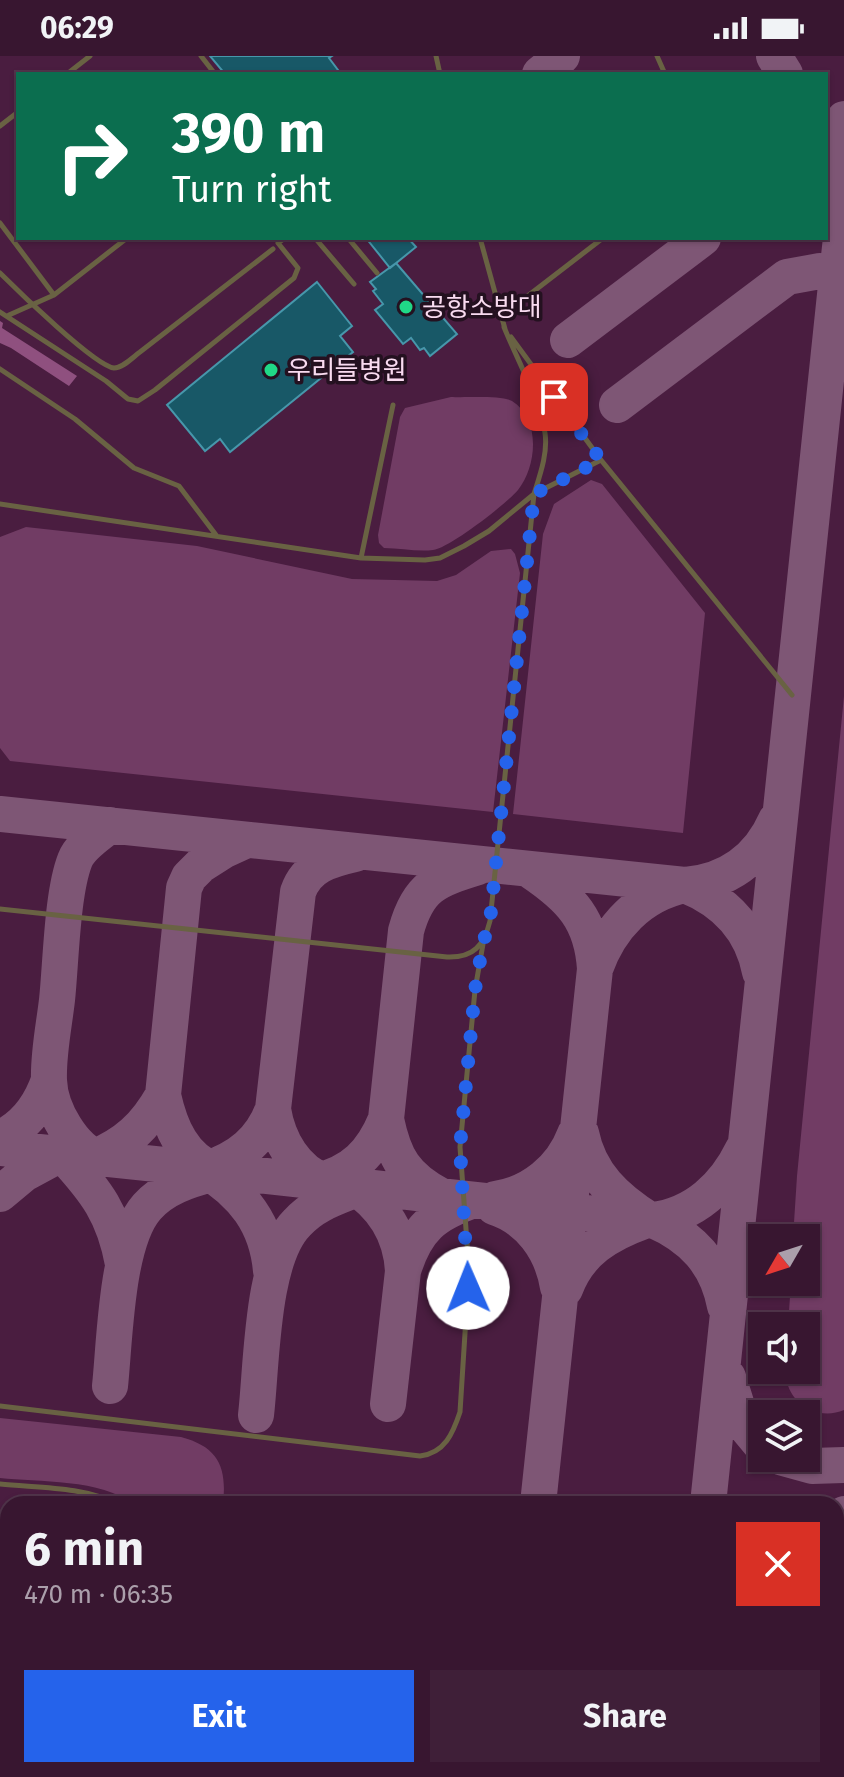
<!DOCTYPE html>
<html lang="en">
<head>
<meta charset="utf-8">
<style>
  body { margin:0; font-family:"Fira Sans","Noto Sans KR",sans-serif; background:#3f1f38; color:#f1f3f6; height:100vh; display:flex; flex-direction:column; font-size:30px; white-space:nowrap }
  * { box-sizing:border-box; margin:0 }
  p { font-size:26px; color:#ab9fab }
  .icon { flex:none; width:44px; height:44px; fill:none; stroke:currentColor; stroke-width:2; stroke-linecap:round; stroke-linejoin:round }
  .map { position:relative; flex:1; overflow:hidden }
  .panel { position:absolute; left:0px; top:1440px; width:844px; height:282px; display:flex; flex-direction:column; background:#381630; border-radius:24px 24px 0 0; box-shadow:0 2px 6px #0004,0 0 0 2px #52354c }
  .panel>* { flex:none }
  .hud { position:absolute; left:16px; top:16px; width:812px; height:168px; border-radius:0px; box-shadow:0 2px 6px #0004,0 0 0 2px #52354c; background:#0b6e4f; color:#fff; overflow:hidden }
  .needle { width:52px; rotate:231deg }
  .tools { position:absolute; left:748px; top:1168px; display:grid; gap:16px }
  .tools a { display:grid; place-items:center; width:72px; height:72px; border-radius:0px; background:#381630; box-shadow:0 2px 6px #0004,0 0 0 2px #52354c; font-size:40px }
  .pin { position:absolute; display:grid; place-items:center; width:68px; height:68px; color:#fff; margin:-34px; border-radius:16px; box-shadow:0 4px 12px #0006 }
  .me { position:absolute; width:88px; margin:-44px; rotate:359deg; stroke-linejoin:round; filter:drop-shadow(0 0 6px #0008) }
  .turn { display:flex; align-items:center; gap:28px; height:168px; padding:0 24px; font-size:36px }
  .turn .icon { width:104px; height:104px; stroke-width:2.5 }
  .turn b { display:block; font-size:56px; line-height:68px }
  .round { display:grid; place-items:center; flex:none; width:84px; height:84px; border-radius:0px; background:#3f1f38 }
  .headline { display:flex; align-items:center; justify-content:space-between; height:136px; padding:0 24px }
  h1 { font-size:48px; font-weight:700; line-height:60px }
  .button { display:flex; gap:16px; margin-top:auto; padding:16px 24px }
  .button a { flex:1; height:92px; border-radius:0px; background:#2563eb; color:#fff; font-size:32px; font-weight:700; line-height:92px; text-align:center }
  .button a+a { background:#3f1f38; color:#f1f3f6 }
  .status { display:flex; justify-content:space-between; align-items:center; height:56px; padding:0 40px; background:#381630; direction:ltr }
  .status svg { height:22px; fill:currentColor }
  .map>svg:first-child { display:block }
  .green { fill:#713c64 }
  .forest { fill:#8f507f }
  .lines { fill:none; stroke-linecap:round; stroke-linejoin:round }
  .taxiway { stroke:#7e5675; stroke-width:36 }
  .building { fill:#185867; stroke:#4797ab; stroke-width:2 }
  .service { stroke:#696243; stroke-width:5 }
  .minor { stroke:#696243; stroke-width:11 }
  .route { stroke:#2563eb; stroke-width:14; stroke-dasharray:0 25.2 }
  .poi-dot { fill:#20d887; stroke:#241120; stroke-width:3 }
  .labels { text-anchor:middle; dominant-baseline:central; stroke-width:7; stroke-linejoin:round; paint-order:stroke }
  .poi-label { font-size:26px; fill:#f9dbf0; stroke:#241120; text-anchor:start }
</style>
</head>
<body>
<div class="status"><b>06:29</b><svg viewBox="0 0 49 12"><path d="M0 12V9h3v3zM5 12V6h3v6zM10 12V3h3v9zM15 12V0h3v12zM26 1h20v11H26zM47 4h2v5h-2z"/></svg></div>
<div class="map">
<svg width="844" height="1721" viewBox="0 0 844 1721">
  <rect width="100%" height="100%" fill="#4a1d40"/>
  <path class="green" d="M451,341C465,342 501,339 512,345C541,363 537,410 518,434C507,447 450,492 433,494C418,496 400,492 384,492L379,487L378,479L400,361L405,352Z
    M591,424L602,428L705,557L683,777L513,758L543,478L554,448Z
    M26,471L197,490L352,523L437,525L456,519L491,495L511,493L515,498L520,517L493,756L10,705L0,692V481Z
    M844,640V1354C816,1366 784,1345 786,1314H806V1270H788L791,1226H806V1182H793L797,1120Z
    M0,1362L181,1381C219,1391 227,1412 223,1448H132C103,1423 37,1426 0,1422Z
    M844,1555V1721H746L748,1714H836V1566Z"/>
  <path class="forest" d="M0,265L3,267L2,272L77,320L69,330L11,292L0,287Z"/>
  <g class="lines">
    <path class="taxiway" d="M774,0L785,18
      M540,18L562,0
      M844,155L837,115L826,86L844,63
      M568,284L703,182
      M617,349L787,221L820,215L844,219
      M0,758L685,829C727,826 759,803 776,764
      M531,815C571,842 592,864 595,913L538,1448
      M595,913C609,872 640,838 685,829C725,845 752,873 760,916
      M581,1077C589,1118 616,1143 650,1164
      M0,1082C25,1071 40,1050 49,1024
      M0,1092C147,1107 294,1122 441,1140C483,1145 525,1149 568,1154C595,1157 624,1167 652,1164C695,1159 725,1130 743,1093
      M63,1099C96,1135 114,1158 123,1208
      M93,1102C126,1088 145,1071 163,1039
      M101,1103C73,1094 50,1053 49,1024C48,998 54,970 57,944C61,906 62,837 75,804C81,789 99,779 110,769
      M203,1113C243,1137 267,1168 271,1215
      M207,1113C239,1102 261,1085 273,1053
      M216,1115C183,1103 170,1071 163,1039L184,832L189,821L201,809L223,795L247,784
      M317,1125C353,1116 372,1097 386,1063
      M326,1126C295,1115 278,1084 273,1053L298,836C307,810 329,804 355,798
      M351,1129C383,1149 401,1177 403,1215
      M0,1138L24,1118L61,1098
      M441,1140C405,1121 394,1102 386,1063L406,875C418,830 436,824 478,811
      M495,1143C531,1138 562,1113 575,1078
      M494,1151C529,1162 552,1194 558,1231
      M653,1164C692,1181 717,1207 725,1250
      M565,1233C579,1195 608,1178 644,1165
      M728,1321L742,1366L762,1390
      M110,1330C115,1283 116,1186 147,1151C164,1132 188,1124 212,1118
      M388,1348L403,1215C416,1172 434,1158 474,1144
      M256,1359C262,1308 261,1203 297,1167C315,1147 338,1141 362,1131
      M783,1402L812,1410L844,1409
      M708,1448L844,153
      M836,1469L844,1458
      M685,1721L687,1714"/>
  </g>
  <path class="building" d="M210,0H332L329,2L341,18H225Z
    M366,182H408L416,191L390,212Z
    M396,207L457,278L430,300L424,292L420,294L411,282L403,288L375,254L383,248L373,235L376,233L370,226Z
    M317,226L352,270L340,280L353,296L230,396L220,383L205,395L167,349Z"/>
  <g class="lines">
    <path class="service" d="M201,0L215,18
      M436,0L440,18
      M657,0L665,18
      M67,18L90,0
      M0,70L18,56
      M0,167L54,239L9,259
      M315,182L354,228
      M348,182L377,217
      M480,182L505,273
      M0,217C17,234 95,310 114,312C123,312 133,301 140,296L273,193
      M54,239L127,182
      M0,256L106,325L128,343L138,345L155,334L294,222L298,212L278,187L285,182
      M499,256L525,242L603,182
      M511,281L601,404L792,639
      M0,313L75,363L134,412L179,430L216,479
      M0,448L361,502L425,504L440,502L464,490L489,475L534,438L601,404
      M361,502L393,349
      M0,853L447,901C474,902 484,889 490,865L534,438C540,419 548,397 545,377C540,345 516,301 504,271
      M0,1350L420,1400C445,1397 453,1377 460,1356L469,1214L460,1091L475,934L483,888
      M0,1428C37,1432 83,1430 117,1448
      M141,1714L146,1721"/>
    <path class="minor" d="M0,1463H8
      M94,1714L97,1721"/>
  </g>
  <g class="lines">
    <path class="route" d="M468,1232L460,1091L475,934L483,887L490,865L534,438L601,404L554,341"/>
  </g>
  <g class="poi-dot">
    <circle cx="406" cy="251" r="8"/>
    <circle cx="271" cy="314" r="8"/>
  </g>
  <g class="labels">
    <g class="poi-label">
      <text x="422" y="251">공항소방대</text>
      <text x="287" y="314">우리들병원</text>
    </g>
  </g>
</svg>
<div class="tools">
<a><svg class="needle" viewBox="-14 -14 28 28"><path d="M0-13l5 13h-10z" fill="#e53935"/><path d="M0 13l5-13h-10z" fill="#ab9fab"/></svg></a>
<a><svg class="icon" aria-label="sound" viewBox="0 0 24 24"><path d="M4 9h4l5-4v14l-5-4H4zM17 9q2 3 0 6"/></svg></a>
<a><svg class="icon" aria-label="layers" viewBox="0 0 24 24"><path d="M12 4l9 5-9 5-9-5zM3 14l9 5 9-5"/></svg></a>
</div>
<div class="pin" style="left:554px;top:341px;background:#d93025"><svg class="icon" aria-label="arrive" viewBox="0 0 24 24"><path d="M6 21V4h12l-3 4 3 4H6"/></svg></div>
<svg class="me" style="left:468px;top:1232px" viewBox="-20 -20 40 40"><circle r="19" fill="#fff"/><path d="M0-13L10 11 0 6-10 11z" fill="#2563eb"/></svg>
<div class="hud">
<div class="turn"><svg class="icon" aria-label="right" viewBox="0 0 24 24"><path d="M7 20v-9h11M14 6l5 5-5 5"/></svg><div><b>390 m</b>Turn right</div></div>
</div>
<section class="panel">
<div class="headline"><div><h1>6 min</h1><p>470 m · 06:35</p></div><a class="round" style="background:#d93025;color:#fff"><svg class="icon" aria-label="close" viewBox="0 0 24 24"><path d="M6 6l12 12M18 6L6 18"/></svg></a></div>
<div class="button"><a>Exit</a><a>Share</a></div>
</section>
</div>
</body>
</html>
